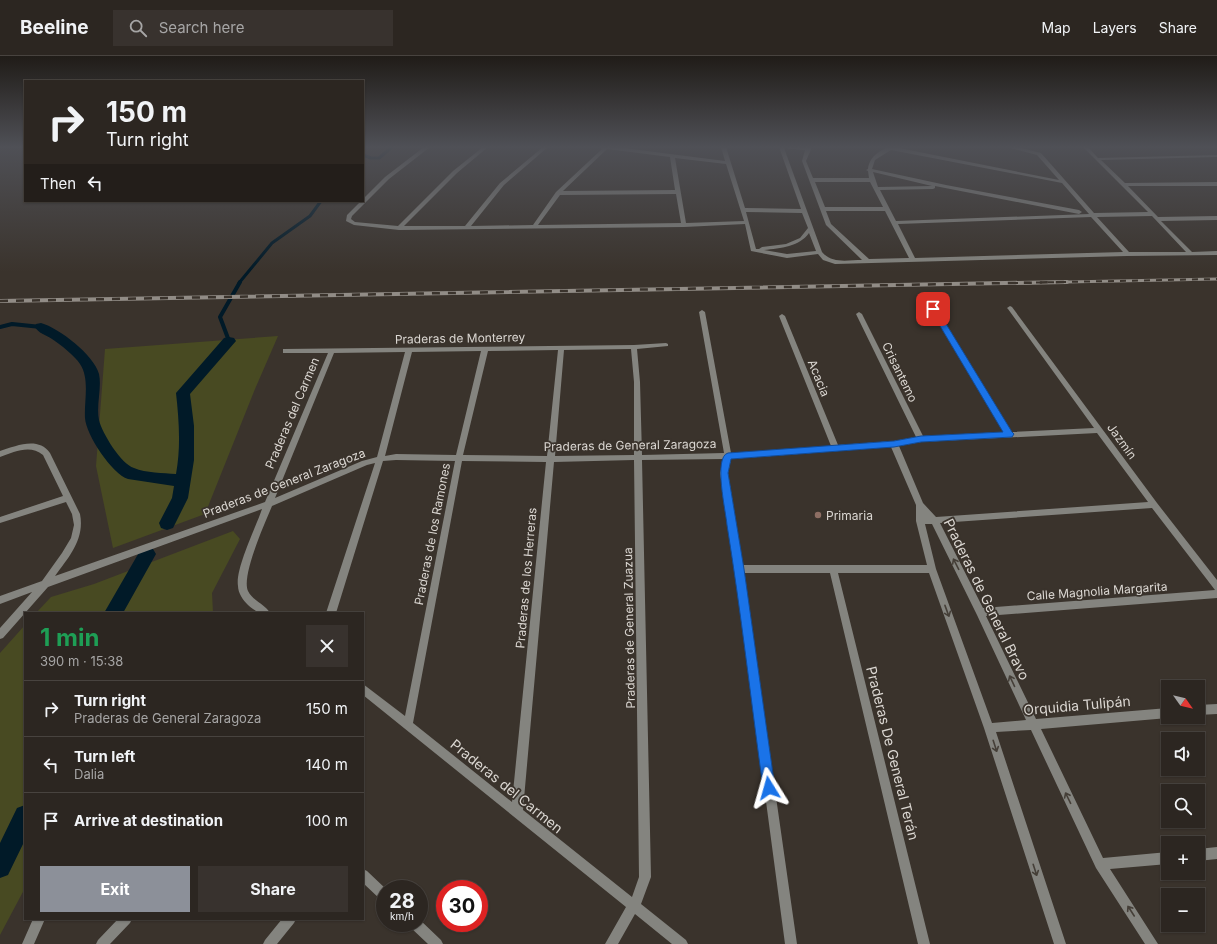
<!DOCTYPE html>
<html lang="en">
<head>
<meta charset="utf-8">
<style>
  body { margin:0; font-family:Inter,sans-serif; background:#38322e; color:#f1f3f6; height:100vh; display:flex; flex-direction:column; font-size:15px; white-space:nowrap }
  * { box-sizing:border-box; margin:0 }
  p { font-size:13px; color:#a6a5a5 }
  .icon { flex:none; width:22px; height:22px; fill:none; stroke:currentColor; stroke-width:2; stroke-linecap:round; stroke-linejoin:round }
  .map { position:relative; flex:1; overflow:hidden }
  .panel { position:absolute; left:24px; top:556px; width:340px; height:308px; display:flex; flex-direction:column; background:#2c2621; border-radius:0px; box-shadow:0 1px 3px #0004,0 0 0 1px #48433f }
  .panel>* { flex:none }
  .hud { position:absolute; left:24px; top:24px; width:340px; height:122px; border-radius:0px; box-shadow:0 1px 3px #0004,0 0 0 1px #48433f; background:#2c2621; color:#f1f3f6; overflow:hidden }
  .needle { width:26px; rotate:124deg }
  .buttons { position:absolute; left:1161px; top:624px; display:grid; gap:8px }
  .buttons a { display:grid; place-items:center; width:44px; height:44px; border-radius:0px; background:#2c2621; box-shadow:0 1px 3px #0004,0 0 0 1px #48433f; font-size:20px }
  .speed { position:absolute; left:376px; top:824px; display:flex; gap:8px; font-size:20px; font-weight:700; text-align:center }
  .speed>* { display:grid; place-content:center; width:52px; height:52px; border-radius:50%; background:#2c2621; box-shadow:0 1px 3px #0004,0 0 0 1px #48433f; line-height:1 }
  .speed small { font-size:10px; font-weight:400 }
  .speed .limit { border:6px solid #d22; background:#fff; color:#111 }
  .pin { position:absolute; display:grid; place-items:center; width:34px; height:34px; color:#fff; margin:-17px; border-radius:8px; box-shadow:0 2px 6px #0006 }
  .me { position:absolute; width:44px; margin:-22px; rotate:352deg; stroke-linejoin:round; filter:drop-shadow(0 0 3px #0008) }
  .turn { display:flex; align-items:center; gap:14px; height:84px; padding:0 16px; font-size:18px }
  .turn .icon { width:52px; height:52px; stroke-width:2.5 }
  .turn b { display:block; font-size:28px; line-height:34px }
  .then { display:flex; align-items:center; height:38px; padding:0 16px; background:#0003; gap:8px; font-size:15px }
  .round { display:grid; place-items:center; flex:none; width:42px; height:42px; border-radius:0px; background:#38322e }
  .head { display:flex; align-items:center; justify-content:space-between; height:68px; padding:0 16px }
  h1 { font-size:24px; font-weight:700; line-height:30px; color:#1e9e55 }
  .cta { display:flex; gap:8px; margin-top:auto; padding:8px 16px }
  .cta a { flex:1; height:46px; border-radius:0px; background:#8c9099; color:#fff; font-size:16px; font-weight:700; line-height:46px; text-align:center }
  .cta a+a { background:#38322e; color:#f1f3f6 }
  ul { padding:0; list-style:none }
  li { display:flex; align-items:center; gap:12px; height:56px; padding:0 16px; border-top:1px solid #48433f }
  li div { flex:1 }
  li b { display:block; font-size:15px }
  li em { font-style:normal }
  header { display:flex; align-items:center; gap:24px; box-sizing:border-box; height:56px; padding:0 20px; background:#2c2621; border-bottom:1px solid #48433f }
  header strong { font-size:19px }
  nav { display:flex; gap:22px; margin-inline-start:auto; font-size:14px }
  .search { width:280px; height:36px; background:#38322e; display:flex; align-items:center; gap:10px; box-sizing:border-box; padding:0 14px; border-radius:0px; color:#a6a5a5; font-size:15px }
  .map>svg:first-child { display:block }
  .green { fill:#484a22 }
  .lines { fill:none; stroke-linecap:round; stroke-linejoin:round }
  .stream-far1 { stroke:#011a28; stroke-width:3 }
  .stream { stroke:#011a28; stroke-width:4 }
  .canal { fill:#011a28; fill-rule:evenodd }
  .street { fill:#84847f; fill-rule:evenodd }
  .rail-far1-casing { stroke:#918c86; stroke-width:3 }
  .rail-casing { stroke:#918c86; stroke-width:4 }
  .rail-far1 { stroke:#3a332c; stroke-width:2; stroke-dasharray:6; stroke-linecap:butt }
  .rail { stroke:#3a332c; stroke-width:2.5; stroke-dasharray:8; stroke-linecap:butt }
  .oneway { stroke:#453f38 }
  .route { fill:#1a73e8; stroke:#114b97 }
  .education-dot { fill:#8d6e63; stroke:#3a332c; stroke-width:1.5 }
  .labels { text-anchor:middle; dominant-baseline:central; stroke-width:3.5; stroke-linejoin:round; paint-order:stroke }
  .street-label { font-size:12px; fill:#dbd7d2; stroke:#3a332c }
  .poi-label { font-size:12px; fill:#dbd7d2; stroke:#3a332c; text-anchor:start }
  .near-street-label { font-size:14px; fill:#dbd7d2; stroke:#3a332c }
</style>
</head>
<body>
<header>
<strong>Beeline</strong>
<div class="search"><svg class="icon" aria-label="search" viewBox="0 0 24 24"><circle cx="10" cy="10" r="6"/><path d="M15 15l6 6"/></svg>Search here</div>
<nav><a>Map</a><a>Layers</a><a>Share</a></nav>
</header>
<div class="map">
<svg width="1217" height="888" viewBox="0 0 1217 888">
  <rect width="100%" height="100%" fill="#3a332c"/>
  <path class="green" d="M278,280L255,333L205,458L113,492L96,410L105,293Z
    M233,475L240,483L212,537L213,557H36L51,541L94,528Z
    M25,569V832L0,879V597Z"/>
  <g class="lines">
    <path class="stream-far1" d="M363,99L371,102H379L392,91
      M239,227L272,187L310,160L321,145"/>
    <path class="stream" d="M0,271L12,268L41,271
      M229,285L220,261L240,226"/>
    <path class="canal" d="M41,267C59,272 94,299 99,318C102,332 96,349 99,364C102,377 121,408 134,412C146,417 163,417 176,418C181,391 179,364 176,337L224,282L229,281L234,282L236,285L190,338L194,370V404L188,442L173,472L167,474L161,472L159,467L172,442L174,430L128,423C112,418 86,379 85,362C84,345 90,323 80,308C75,300 60,288 52,283C46,279 38,277 35,271L36,268Z
      M147,491L153,493L156,498L123,557H104L141,493Z
      M25,749V784L8,819L0,822V787L17,752Z"/>
    <path class="street" d="M424,91H430L389,123L352,160L351,163L355,166L398,170L453,115L483,91H488L457,117L404,170H465L500,127L543,91H548L504,129L471,170L533,169L556,136L602,93L599,91H616L725,105L721,91H726L745,152L801,153L779,91H812L806,105L813,122H869L868,115L866,114L868,113C869,100 883,91 894,91L1059,124L1037,99L1007,91H1017L1041,97L1094,157L1148,156L1083,91H1088L1098,102L1217,99V101L1101,104L1125,127L1217,126V130H1128L1158,161L1217,160V164L1161,165L1192,196L1217,195V199L1127,200L835,208L823,204L818,198L787,202L751,195L745,168L684,171L399,174L354,169L346,165L347,159L361,145H363V143L385,121ZM784,92L805,94L802,105L826,169L862,204C847,204 832,208 822,196ZM607,93L670,101L675,134L563,135ZM891,94L1062,127L1089,158L896,165L880,134L933,133L935,132V130L1079,158L1082,156L1079,154L946,129L872,113L875,104ZM675,102L726,108L744,165L686,167ZM873,116L932,130L878,131ZM815,126H870L883,151H825ZM676,138L681,167L538,169L560,139ZM826,155H885L909,202L869,203L831,168ZM746,156L802,157L808,172L800,182L786,188L762,191L759,193H756ZM1152,160L1186,196H1129L1097,161ZM1091,161L1123,196L915,202L898,168ZM809,177L816,195L787,198L764,194C781,192 799,191 809,177Z
      M1010,250L1012,251L1157,447L1217,524V542L986,560L1036,663L1168,652V661H1170L1168,662L1041,673L1103,802L1168,796V808L1110,813L1158,888H1145L1096,812L1031,674L996,676L1066,888H1054L984,672L929,517H838L930,888H918L830,517H744L797,888H785L735,513L720,417L724,403L642,404L651,821L641,848L686,884L688,888H672L635,858L618,888H605L626,851L363,639V628L405,660L455,405L396,404L383,405L336,557H326L375,407L367,409L272,450C265,467 241,520 248,535C253,545 265,548 270,557C259,557 256,556 248,549C243,544 238,537 238,530C235,513 256,471 262,453L48,531L3,582L0,583V572L32,536L0,548V540L42,525L62,497L71,482L74,469L72,458L66,446L0,467V461L63,440L43,399C30,388 14,396 0,401V395C16,390 38,380 50,397L80,458C85,483 69,501 55,520L265,446L328,297H283V293L634,289L666,287L668,288V290L637,293L640,326L642,399L724,397L699,256L702,254L705,256L731,397L831,390L779,260L782,258L785,260L838,389L894,385L916,381L856,258L859,256L862,258L923,380L1004,376L930,253L933,251L936,253L1011,376L1094,372L1008,253L1007,252ZM631,293L634,326V399L555,400L564,294ZM558,294L547,400L463,399L488,295ZM481,295L456,399L396,398L385,400L412,296ZM405,296L377,401L362,405L275,442L334,297ZM1097,377L1148,446L936,461L923,447L899,390L921,386ZM891,391L916,449V465L927,509H743L728,417L731,403ZM634,404L639,821L632,841L523,754L554,406ZM462,405L546,406L512,746L413,667ZM1152,452L1215,534L983,552L940,467ZM925,468H932L977,559L1026,664L992,667L936,513Z
      M1217,648V658L1198,659V649Z
      M1217,791V803L1198,805V793Z
      M363,813L367,815L386,833H385V846L381,844L363,827Z
      M33,863H45L34,888H22Z
      M118,863H132L130,867L110,888H96L98,884Z
      M282,863H296L294,867L277,888H263L265,884Z
      M419,863L441,884L443,888H428L410,871L408,867H419Z"/>
    <defs>
      <path id="rail-far1" d="M1012,227L1217,223"/>
      <path id="rail" d="M0,245L1067,226"/>
    </defs>
    <use href="#rail-far1" class="rail-far1-casing"/>
    <use href="#rail" class="rail-casing"/>
    <use href="#rail-far1" class="rail-far1"/>
    <use href="#rail" class="rail"/>
  </g>
  <defs><path id="oneway-shaft" d="M-6 0H5M1.5-3L5.5 0L1.5 3" fill="none" stroke-width="1.6" stroke-linecap="round" stroke-linejoin="round"/></defs>
  <g class="oneway">
    <use href="#oneway-shaft" transform="translate(956 508) rotate(-117)"/>
    <use href="#oneway-shaft" transform="translate(947 555) rotate(70)"/>
    <use href="#oneway-shaft" transform="translate(1012 625) rotate(-115)"/>
    <use href="#oneway-shaft" transform="translate(995 690) rotate(72)"/>
    <use href="#oneway-shaft" transform="translate(1068 742) rotate(-116)"/>
    <use href="#oneway-shaft" transform="translate(1035 814) rotate(72)"/>
    <use href="#oneway-shaft" transform="translate(1131 855) rotate(-123)"/>
  </g>
  <linearGradient id="sky" x2="0" y2="1"><stop stop-color="#201c18"/><stop offset="0.42" stop-color="#4f5056"/><stop offset="1" stop-color="#4f5056" stop-opacity="0"/></linearGradient>
  <rect width="1217" height="216" fill="url(#sky)"/>
  <path class="route" d="M931,251H936L937,253L1012,376L1014,378L1012,381L921,386L894,391L731,403L728,417L744,513L775,732L773,736L769,738L765,736L763,732C751,644 741,556 727,469C726,456 713,401 728,397L894,385L921,380L1003,376L930,253Z"/>
  <circle class="education-dot" cx="818" cy="459" r="4"/>
  <g class="labels">
    <g class="street-label">
      <text transform="translate(460 282) rotate(-1)">Praderas de Monterrey</text>
      <text transform="translate(900 316) rotate(64)">Crisantemo</text>
      <text transform="translate(819 322) rotate(68)">Acacia</text>
      <text transform="translate(292 357) rotate(-67)">Praderas del Carmen</text>
      <text transform="translate(1122 385) rotate(54)">Jazmín</text>
      <text transform="translate(630 389) rotate(-1)">Praderas de General Zaragoza</text>
      <text transform="translate(284 427) rotate(-21)">Praderas de General Zaragoza</text>
      <text transform="translate(432 478) rotate(-79)">Praderas de los Ramones</text>
      <text transform="translate(526 522) rotate(-85)">Praderas de los Herreras</text>
      <text transform="translate(1097 535) rotate(-4)">Calle Magnolia Margarita</text>
      <text transform="translate(629 572) rotate(-91)">Praderas de General Zuazua</text>
    </g>
    <g class="poi-label">
      <text x="826" y="459">Primaria</text>
    </g>
    <g class="near-street-label">
      <text transform="translate(987 543) rotate(64)">Praderas de General Bravo</text>
      <text transform="translate(1077 649) rotate(-5)">Orquidia Tulipán</text>
      <text transform="translate(893 697) rotate(76)">Praderas De General Terán</text>
      <text transform="translate(507 730) rotate(39)">Praderas del Carmen</text>
    </g>
  </g>
</svg>
<div class="buttons">
<a><svg class="needle" viewBox="-14 -14 28 28"><path d="M0-13l5 13h-10z" fill="#e53935"/><path d="M0 13l5-13h-10z" fill="#a6a5a5"/></svg></a>
<a><svg class="icon" aria-label="sound" viewBox="0 0 24 24"><path d="M4 9h4l5-4v14l-5-4H4zM17 9q2 3 0 6"/></svg></a>
<a><svg class="icon" aria-label="search" viewBox="0 0 24 24"><circle cx="10" cy="10" r="6"/><path d="M15 15l6 6"/></svg></a>
<a>+</a>
<a>−</a>
</div>
<div class="speed"><div>28<small>km/h</small></div><div class="limit">30</div></div>
<div class="pin" style="left:933px;top:253px;background:#d93025"><svg class="icon" aria-label="arrive" viewBox="0 0 24 24"><path d="M6 21V4h12l-3 4 3 4H6"/></svg></div>
<svg class="me" style="left:769px;top:732px" viewBox="-20 -20 40 40"><path d="M0-17L14 15 0 8-14 15z" fill="#1a73e8" stroke="#fff" stroke-width="4"/></svg>
<div class="hud">
<div class="turn"><svg class="icon" aria-label="right" viewBox="0 0 24 24"><path d="M7 20v-9h11M14 6l5 5-5 5"/></svg><div><b>150 m</b>Turn right</div></div>
<div class="then">Then<svg class="icon" aria-label="left" viewBox="0 0 24 24"><path d="M17 20v-9H6M10 6l-5 5 5 5"/></svg></div>
</div>
<section class="panel">
<div class="head"><div><h1>1 min</h1><p>390 m · 15:38</p></div><a class="round"><svg class="icon" aria-label="close" viewBox="0 0 24 24"><path d="M6 6l12 12M18 6L6 18"/></svg></a></div>
<ul>
<li><svg class="icon" aria-label="right" viewBox="0 0 24 24"><path d="M7 20v-9h11M14 6l5 5-5 5"/></svg><div><b>Turn right</b><p>Praderas de General Zaragoza</p></div><em>150 m</em></li>
<li><svg class="icon" aria-label="left" viewBox="0 0 24 24"><path d="M17 20v-9H6M10 6l-5 5 5 5"/></svg><div><b>Turn left</b><p>Dalia</p></div><em>140 m</em></li>
<li><svg class="icon" aria-label="arrive" viewBox="0 0 24 24"><path d="M6 21V4h12l-3 4 3 4H6"/></svg><div><b>Arrive at destination</b></div><em>100 m</em></li>
</ul>
<div class="cta"><a>Exit</a><a>Share</a></div>
</section>
</div>
</body>
</html>
